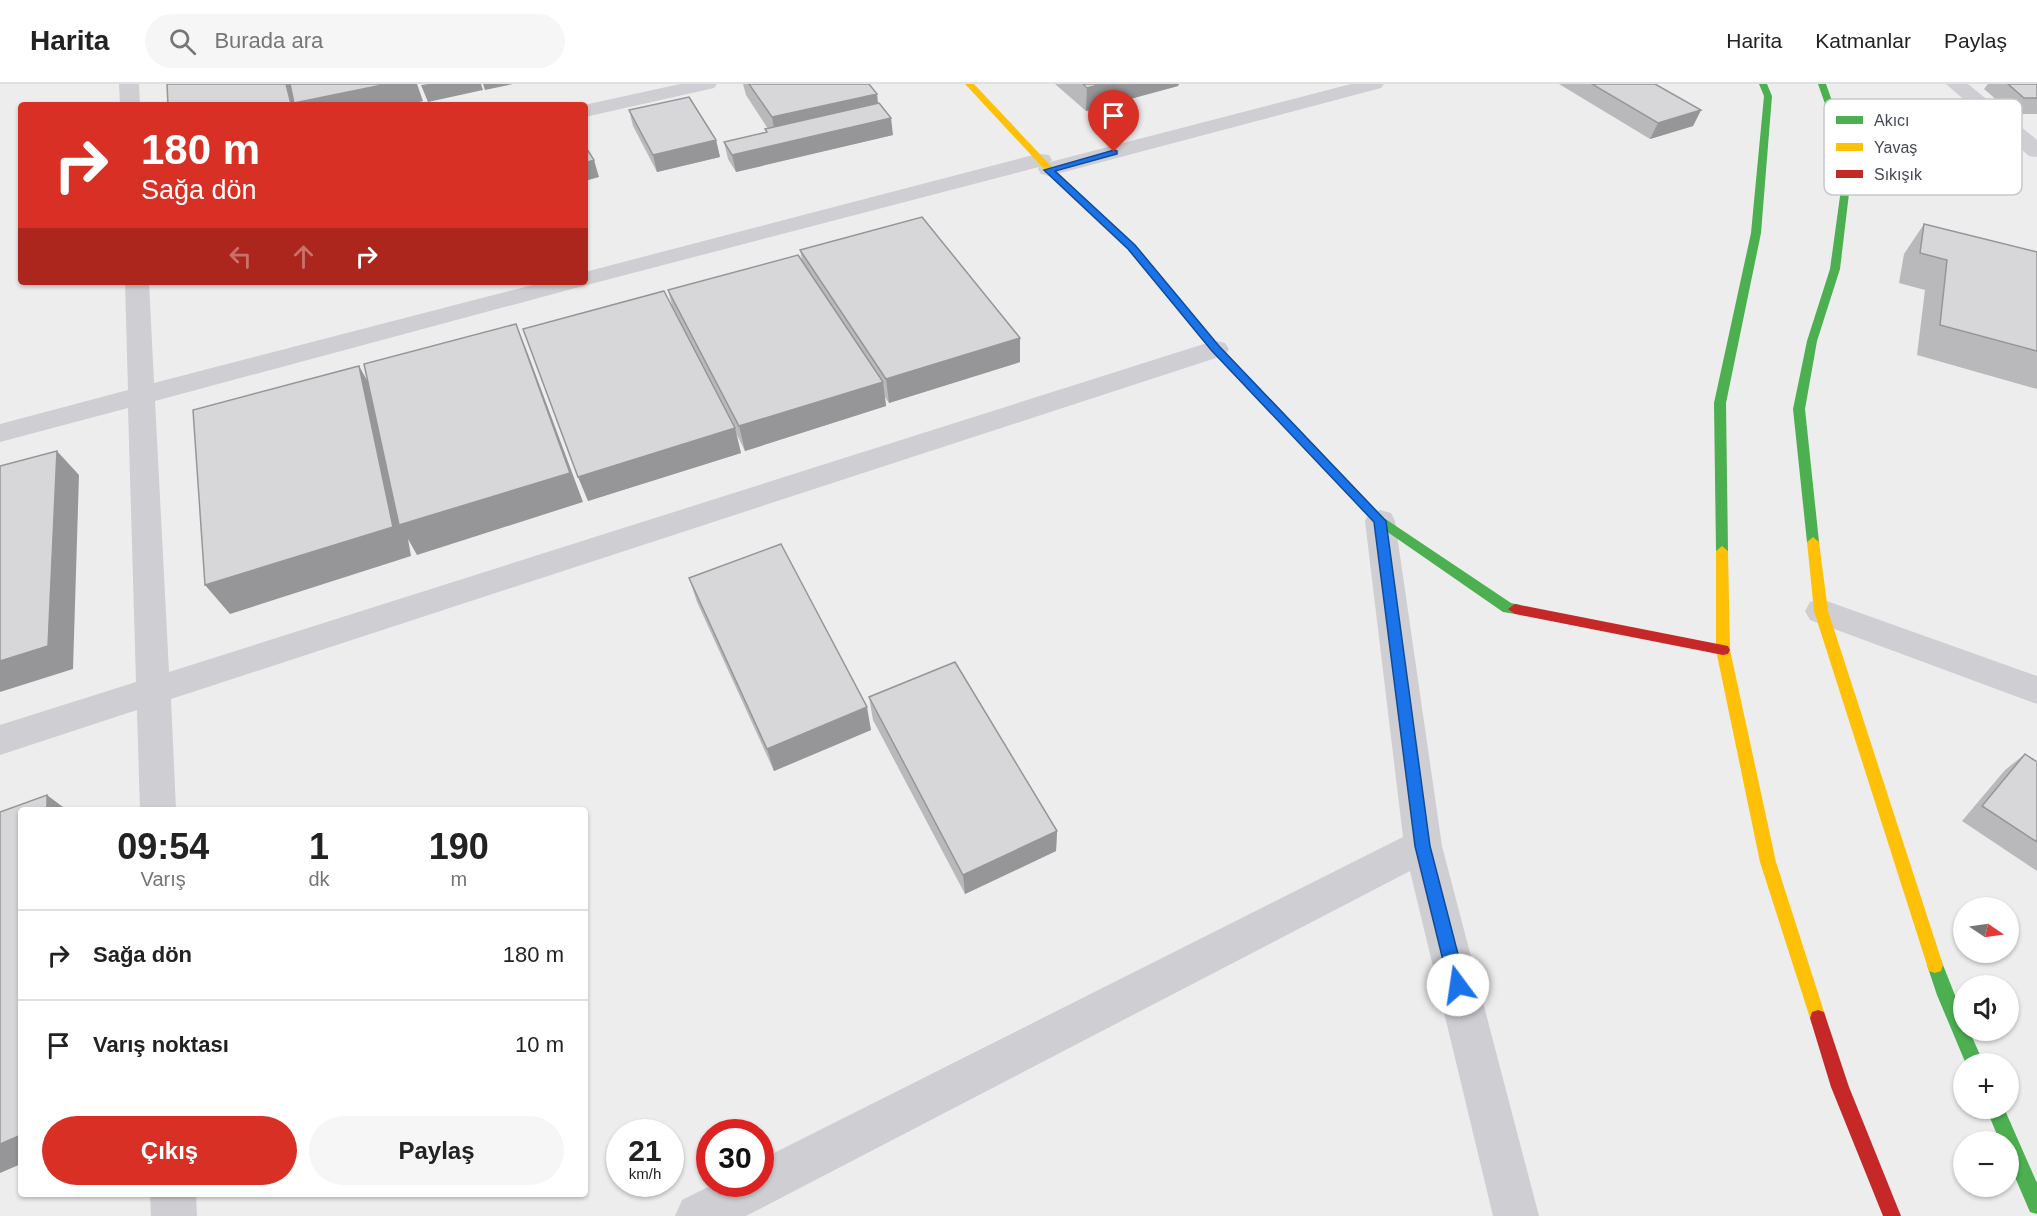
<!DOCTYPE html>
<html lang="tr">
<head>
<meta charset="utf-8">
<style>
  body { margin:0; font-family:Helvetica,sans-serif; background:#f6f6f6; color:#222; height:100vh; display:flex; flex-direction:column; font-size:22px; white-space:nowrap }
  * { box-sizing:border-box; margin:0 }
  p { font-size:20px; color:#767676 }
  .icon { flex:none; width:33px; height:33px; fill:none; stroke:currentColor; stroke-width:2; stroke-linecap:round; stroke-linejoin:round }
  .map { position:relative; flex:1; overflow:hidden }
  .drawer { position:absolute; left:18px; top:723px; width:570px; height:390px; display:flex; flex-direction:column; background:#fff; border-radius:6px; box-shadow:0 2px 4px #0004 }
  .drawer>* { flex:none }
  .hud { position:absolute; left:18px; top:18px; width:570px; height:183px; border-radius:6px; box-shadow:0 2px 4px #0004; background:#d93025; color:#fff; overflow:hidden }
  .needle { width:39px; rotate:103deg }
  .controls { position:absolute; left:1953px; top:813px; display:grid; gap:12px }
  .controls a { display:grid; place-items:center; width:66px; height:66px; border-radius:50%; background:#fff; box-shadow:0 2px 4px #0004; font-size:30px }
  .speed { position:absolute; left:606px; top:1035px; display:flex; gap:12px; font-size:30px; font-weight:700; text-align:center }
  .speed>* { display:grid; place-content:center; width:78px; height:78px; border-radius:50%; background:#fff; box-shadow:0 2px 4px #0004; line-height:1 }
  .speed small { font-size:15px; font-weight:400 }
  .speed .limit { border:9px solid #d22; background:#fff; color:#111 }
  .pin { position:absolute; display:grid; place-items:center; width:51px; height:51px; color:#fff; margin:-62px -26px; border-radius:50% 50% 50% 0; rotate:-45deg; box-shadow:0 0 6px #0007 }
  .pin .icon { rotate:45deg }
  .me { position:absolute; width:66px; margin:-33px; rotate:346deg; stroke-linejoin:round; filter:drop-shadow(0 0 4px #0008) }
  .turn { display:flex; align-items:center; gap:21px; height:126px; padding:0 24px; font-size:27px }
  .turn .icon { width:78px; height:78px; stroke-width:2.5 }
  .turn b { display:block; font-size:42px; line-height:51px }
  .lanes { display:flex; align-items:center; height:57px; padding:0 24px; background:#0003; justify-content:center; gap:30px; direction:ltr }
  .lanes .off { opacity:.35 }
  .eta { display:flex; justify-content:space-evenly; align-items:center; height:102px; text-align:center }
  .eta b { font-size:36px; font-weight:700; line-height:42px }
  .button { display:flex; gap:12px; margin-top:auto; padding:12px 24px }
  .button a { flex:1; height:69px; border-radius:36px; background:#d93025; color:#fff; font-size:24px; font-weight:700; line-height:69px; text-align:center }
  .button a+a { background:#f6f6f6; color:#222 }
  ul { padding:0; list-style:none }
  li { display:flex; align-items:center; gap:18px; height:90px; padding:0 24px; border-top:2px solid #e0e0e0 }
  li div { flex:1 }
  li b { display:block; font-size:22px }
  li em { font-style:normal }
  header { display:flex; align-items:center; gap:36px; box-sizing:border-box; height:84px; padding:0 30px; background:#fff; border-bottom:2px solid #e0e0e0 }
  header strong { font-size:28px }
  nav { display:flex; gap:33px; margin-inline-start:auto; font-size:21px }
  .search { width:420px; height:54px; background:#f6f6f6; display:flex; align-items:center; gap:15px; box-sizing:border-box; padding:0 21px; border-radius:33px; color:#767676; font-size:22px }
  .map>svg:first-child { display:block }
  .lines { fill:none; stroke-linecap:round; stroke-linejoin:round }
  .street { fill:#ceced3; fill-rule:evenodd }
  .fast { fill:#4caf50; fill-rule:evenodd }
  .slow { fill:#ffc107; fill-rule:evenodd }
  .jam { fill:#c62828; fill-rule:evenodd }
  .wall { fill:#b9b8bb }
  .shaded-wall { fill:#969698 }
  .building { fill:#d7d6d9; stroke:#969698; stroke-width:1.5 }
  .route { fill:#1a73e8; stroke:#114b97; stroke-width:1.5 }
  .key { fill:#fff; stroke:#c7c8cd; stroke-width:1.5 }
  .key-label { font-size:16px; fill:#454959 }
</style>
</head>
<body>
<header>
<strong>Harita</strong>
<div class="search"><svg class="icon" aria-label="search" viewBox="0 0 24 24"><circle cx="10" cy="10" r="6"/><path d="M15 15l6 6"/></svg>Burada ara</div>
<nav><a>Harita</a><a>Katmanlar</a><a>Paylaş</a></nav>
</header>
<div class="map">
<svg width="2037" height="1132" viewBox="0 0 2037 1132">
  <rect width="100%" height="100%" fill="#eeeded"/>
  <g class="lines">
    <path class="street" d="M119,0H139L140,21H120Z
      M680,0H717L714,4L585,33L584,21Z
      M1351,0H1384L1381,4L1049,92L1041,90L1038,85L1039,83L583,202L155,317L169,588L1207,259L1216,257L1225,259L1229,265L1225,271L171,615L176,726H140L137,626L0,671V641L136,598L128,324L0,358V340L128,306L125,198H149L154,299L544,198H585V188L1033,71L1041,70L1049,71L1052,76L1050,78Z
      M1946,0H1968L2037,56V73L2029,72Z
      M1380,426L1391,429L1395,437L1442,762L1539,1132H1493L1410,787L746,1132H675L682,1116L714,1100H760V1076L1403,753L1365,437L1369,429Z
      M1821,515L2037,592V620L1810,536L1805,527L1810,518Z
      M150,1110H196L197,1132H151Z"/>
    <path class="fast" d="M1759,0H1767L1772,12L1761,149L1726,319L1728,467L1722,472L1716,467L1714,319L1751,149L1764,12Z
      M1818,0H1826L1853,76L1840,185L1817,257L1805,325L1819,458L1813,463L1807,458L1793,325L1807,257L1830,185L1845,76Z
      M1243,290L1247,291L1384,434L1511,519L1520,521L1522,525L1520,529L1515,530L1503,528L1376,440L1239,295L1238,293Z
      M1935,873L1941,875L1943,881L1964,934V946H1969L1984,980H1966L1937,911L1927,881L1929,875Z
      M1986,1024H2004L2037,1099V1130L2030,1128L2008,1077V1058H2000Z"/>
    <path class="slow" d="M965,0H974L1052,83L1134,161L1220,263L1247,291V295H1239L1212,267L1128,165L1046,87Z
      M1813,453L1819,458L1828,527L1943,881L1941,887L1935,889L1929,887L1927,881L1814,527L1807,458Z
      M1722,462L1728,467L1730,566L1776,778L1826,934L1824,940L1818,942L1812,940L1810,934L1760,778L1716,566V467Z"/>
    <path class="jam" d="M1515,520L1723,561L1728,562L1730,566L1728,570L1723,571L1515,530L1508,525Z
      M1818,926L1824,928L1849,1003L1901,1132H1883L1831,1003L1810,934L1812,928Z"/>
  </g>
  <path class="wall" d="M743,0H869L877,10L878,20L893,51L736,88L728,75L724,58L766,48L765,45H768L746,11Z
    M1055,0H1179L1178,2L1086,27Z
    M1559,0H1655L1701,26L1693,42L1650,55Z
    M1988,0H2037V30H2013L1984,5Z
    M629,26L716,56L720,73L657,88L633,42Z
    M1924,140L2037,168V305L1917,271L1925,206L1899,199L1904,170Z
    M800,166L1020,254V278L889,319L885,313L886,322L745,367L736,349L741,369L588,417L673,225L668,206L802,176Z
    M689,494L871,646L774,687L697,518Z
    M869,613L1057,747L1056,767L965,810L873,636Z
    M2025,670L2037,678V787L1962,737L2005,686Z"/>
  <path class="shaded-wall" d="M286,0H417L423,17L406,21H287Z
    M428,0H481L483,6L428,18L421,1Z
    M483,0H513L485,6Z
    M1101,0H1179L1178,2L1086,27L1087,4Z
    M877,10L879,33L776,56L772,33Z
    M1701,26L1693,42L1650,55L1658,39Z
    M891,34L893,51L736,88L732,71Z
    M716,56L720,73L657,88L653,71Z
    M594,76L599,93L585,97V79Z
    M516,240L528,270L583,418L417,471L408,455L411,472L230,530L205,501L359,282L376,312Z
    M1020,254V278L889,319L886,295Z
    M883,298L886,322L745,367L739,342Z
    M735,344L741,369L588,417L578,393Z
    M57,367L79,391L73,585L0,608V577Z
    M867,623L871,646L774,687L767,665Z
    M47,711L67,726H47Z
    M1057,747L1056,767L965,810L963,791Z
    M21,1051V1080L0,1089V1060Z"/>
  <path class="building" d="M167,0H286L291,20L168,21Z
    M290,0H387L294,19Z
    M749,0H869L877,10L772,33Z
    M1083,0H1101L1087,4Z
    M1592,0H1655L1701,26L1658,39Z
    M2008,0H2037V14H2024Z
    M689,13L716,56L653,71L629,26Z
    M879,19L891,34L732,71L724,58L767,48L765,45Z
    M585,62L594,76L585,79Z
    M922,133L1020,254L886,295L800,166Z
    M1924,140L2037,168V267L1940,241L1947,176L1920,169Z
    M798,171L883,298L739,342L668,206Z
    M664,207L735,344L578,393L523,245Z
    M516,240L570,389L399,441L364,280Z
    M359,282L393,443L205,501L193,326Z
    M57,367L48,562L0,577V382Z
    M781,460L867,623L767,665L689,494Z
    M955,578L1057,747L963,791L869,613Z
    M2025,670L2037,678V758L1982,722Z
    M47,711V726H21V1051L0,1060V728Z"/>
  <path class="route" d="M1114,66L1117,67V70L1055,87L1135,161L1219,262L1386,437L1430,762L1466,901L1464,907L1458,909L1452,907L1449,901L1415,762L1374,438L1212,267L1128,165L1044,86Z"/>
  <rect x="1824" y="15" width="198" height="96" rx="9" class="key"/>
  <rect x="1836" y="32" width="27" height="8" fill="#4caf50"/>
  <rect x="1836" y="59" width="27" height="8" fill="#ffc107"/>
  <rect x="1836" y="86" width="27" height="8" fill="#c62828"/>
  <g class="key-label">
    <text x="1874" y="42">Akıcı</text>
    <text x="1874" y="69">Yavaş</text>
    <text x="1874" y="96">Sıkışık</text>
  </g>
</svg>
<div class="controls">
<a><svg class="needle" viewBox="-14 -14 28 28"><path d="M0-13l5 13h-10z" fill="#e53935"/><path d="M0 13l5-13h-10z" fill="#767676"/></svg></a>
<a><svg class="icon" aria-label="sound" viewBox="0 0 24 24"><path d="M4 9h4l5-4v14l-5-4H4zM17 9q2 3 0 6"/></svg></a>
<a>+</a>
<a>−</a>
</div>
<div class="speed"><div>21<small>km/h</small></div><div class="limit">30</div></div>
<div class="pin" style="left:1114px;top:68px;background:#d93025"><svg class="icon" aria-label="arrive" viewBox="0 0 24 24"><path d="M6 21V4h12l-3 4 3 4H6"/></svg></div>
<svg class="me" style="left:1458px;top:901px" viewBox="-20 -20 40 40"><circle r="19" fill="#fff"/><path d="M0-13L10 11 0 6-10 11z" fill="#1a73e8"/></svg>
<div class="hud">
<div class="turn"><svg class="icon" aria-label="right" viewBox="0 0 24 24"><path d="M7 20v-9h11M14 6l5 5-5 5"/></svg><div><b>180 m</b>Sağa dön</div></div>
<div class="lanes"><svg class="icon off" aria-label="left" viewBox="0 0 24 24"><path d="M17 20v-9H6M10 6l-5 5 5 5"/></svg><svg class="icon off" aria-label="ahead" viewBox="0 0 24 24"><path d="M12 20V5M6 11l6-6 6 6"/></svg><svg class="icon" aria-label="right" viewBox="0 0 24 24"><path d="M7 20v-9h11M14 6l5 5-5 5"/></svg></div>
</div>
<section class="drawer">
<div class="eta">
<div><b>09:54</b><p>Varış</p></div>
<div><b>1</b><p>dk</p></div>
<div><b>190</b><p>m</p></div>
</div>
<ul>
<li><svg class="icon" aria-label="right" viewBox="0 0 24 24"><path d="M7 20v-9h11M14 6l5 5-5 5"/></svg><div><b>Sağa dön</b></div><em>180 m</em></li>
<li><svg class="icon" aria-label="arrive" viewBox="0 0 24 24"><path d="M6 21V4h12l-3 4 3 4H6"/></svg><div><b>Varış noktası</b></div><em>10 m</em></li>
</ul>
<div class="button"><a>Çıkış</a><a>Paylaş</a></div>
</section>
</div>
</body>
</html>
